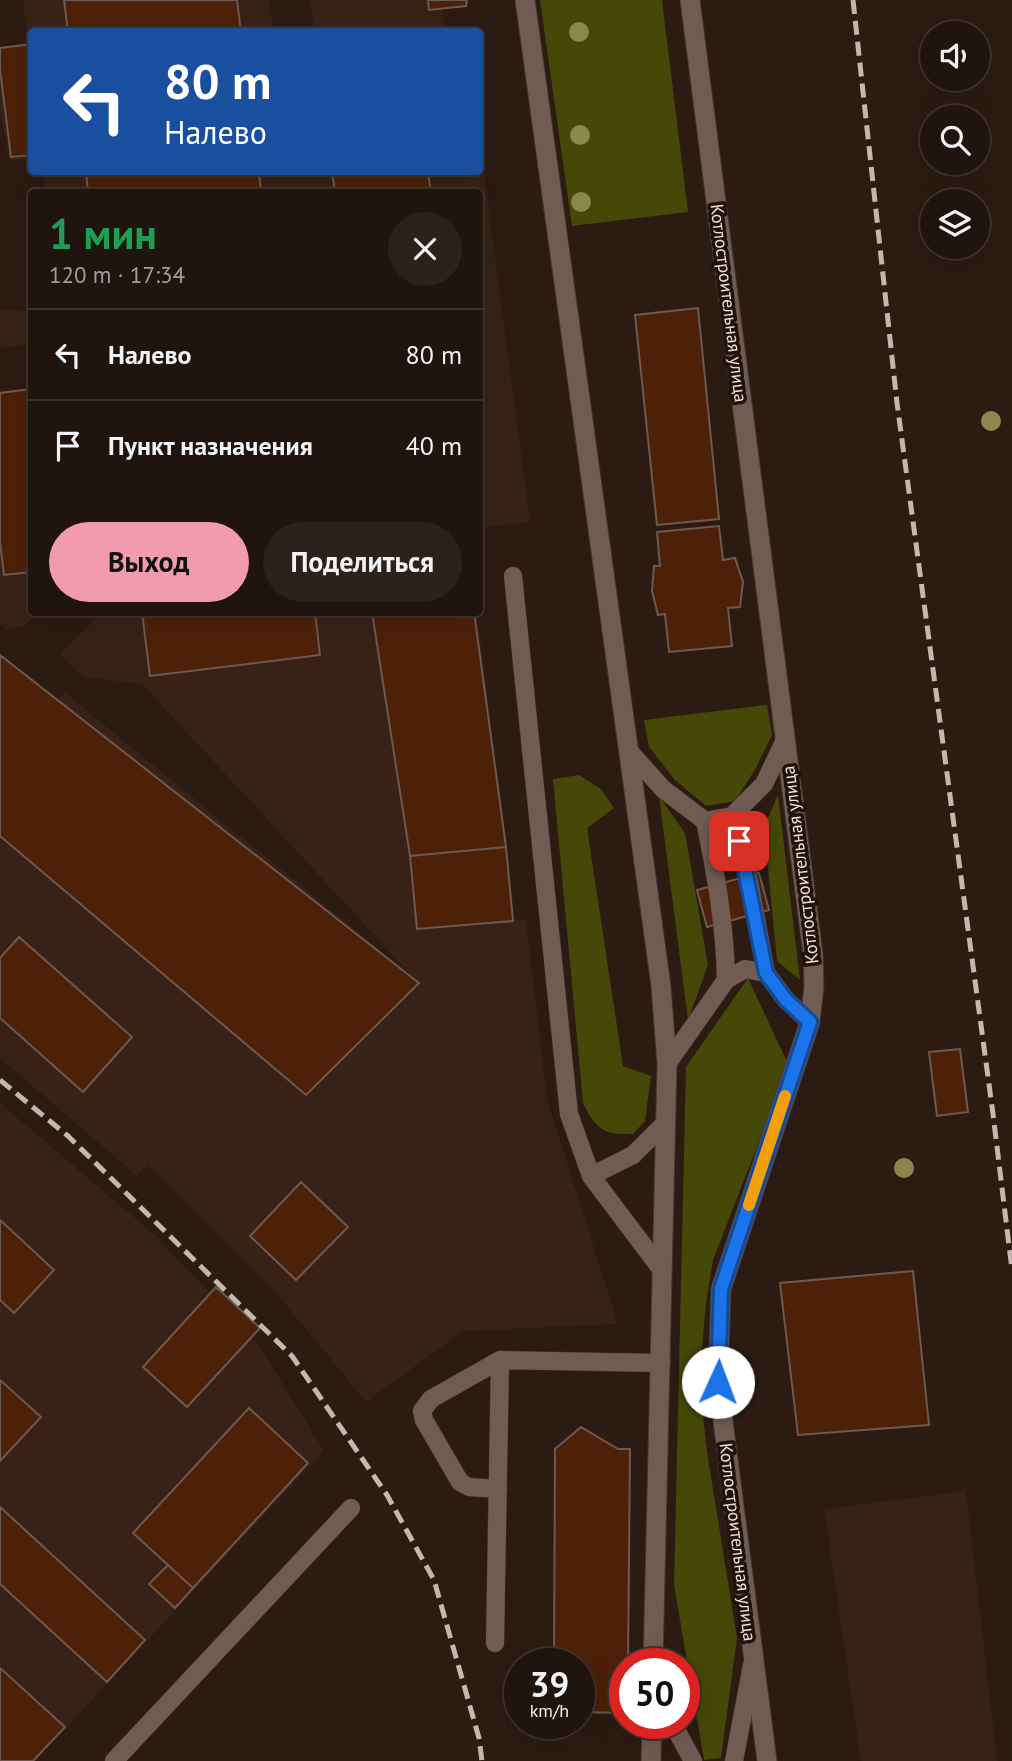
<!DOCTYPE html>
<html lang="ru">
<head>
<meta charset="utf-8">
<style>
  body { margin:0; font-family:"PT Sans",sans-serif; background:#2d211c; color:#f1f3f6; height:100vh; display:flex; flex-direction:column; font-size:26px; white-space:nowrap }
  * { box-sizing:border-box; margin:0 }
  p { font-size:23px; color:#a29e9e }
  .icon { flex:none; width:38px; height:38px; fill:none; stroke:currentColor; stroke-width:2; stroke-linecap:round; stroke-linejoin:round }
  .map { position:relative; flex:1; overflow:hidden }
  .panel { position:absolute; left:28px; top:189px; width:455px; height:427px; display:flex; flex-direction:column; background:#20140e; border-radius:7px; box-shadow:0 7px 28px #0002,0 0 0 2px #3d332e }
  .panel>* { flex:none }
  .top-card { position:absolute; left:28px; top:28px; width:455px; height:147px; border-radius:7px; box-shadow:0 7px 28px #0002,0 0 0 2px #3d332e; background:#1a4fa0; color:#fff; overflow:hidden }
  .controls { position:absolute; left:920px; top:21px; display:grid; gap:14px }
  .controls a { display:grid; place-items:center; width:70px; height:70px; border-radius:50%; background:#20140e; box-shadow:0 7px 28px #0002,0 0 0 2px #3d332e; font-size:35px }
  .speed { position:absolute; left:504px; top:1648px; display:flex; gap:14px; font-size:35px; font-weight:700; text-align:center }
  .speed>* { display:grid; place-content:center; width:91px; height:91px; border-radius:50%; background:#20140e; box-shadow:0 7px 28px #0002,0 0 0 2px #3d332e; line-height:1 }
  .speed small { font-size:18px; font-weight:400 }
  .speed .limit { border:10px solid #d22; background:#fff; color:#111 }
  .pin { position:absolute; display:grid; place-items:center; width:60px; height:60px; color:#fff; margin:-30px; border-radius:14px; box-shadow:0 4px 10px #0006 }
  .me { position:absolute; width:77px; margin:-38px; rotate:2deg; stroke-linejoin:round; filter:drop-shadow(0 0 5px #0008) }
  .turn { display:flex; align-items:center; gap:24px; height:147px; padding:0 21px; font-size:32px }
  .turn .icon { width:91px; height:91px; stroke-width:2.5 }
  .turn b { display:block; font-size:49px; line-height:60px }
  .round { display:grid; place-items:center; flex:none; width:74px; height:74px; border-radius:37px; background:#2d211c }
  .headline { display:flex; align-items:center; justify-content:space-between; height:119px; padding:0 21px }
  h1 { font-size:42px; font-weight:600; line-height:52px; color:#1e9e55 }
  .action { display:flex; gap:14px; margin-top:auto; padding:14px 21px }
  .action a { flex:1; height:80px; border-radius:42px; background:#f29aae; color:#111; font-size:28px; font-weight:600; line-height:80px; text-align:center }
  .action a+a { background:#2d211c; color:#f1f3f6 }
  ul { padding:0; list-style:none }
  li { display:flex; align-items:center; gap:21px; height:91px; padding:0 21px; border-top:2px solid #3d332e }
  li div { flex:1 }
  li b { display:block; font-size:26px }
  li em { font-style:normal }
  .map>svg:first-child { display:block }
  .built { fill:#382217 }
  .green { fill:#454807 }
  .building { fill:#4d2108; stroke:#6d5950; stroke-width:2 }
  .lines { fill:none; stroke-linecap:round; stroke-linejoin:round }
  .service-casing { stroke:#433531; stroke-width:19 }
  .secondary-casing { stroke:#433531; stroke-width:21 }
  .service { stroke:#715c53; stroke-width:18 }
  .secondary { stroke:#715c53; stroke-width:19 }
  .rail { stroke:#c3b7b0; stroke-width:5; stroke-dasharray:14 7; stroke-linecap:butt }
  .tree { fill:#8b874d }
  .route-casing { stroke:#114b97; stroke-width:18 }
  .route { stroke:#1a73e8; stroke-width:12 }
  .slow { stroke:#f59e0b; stroke-width:12 }
  .labels { text-anchor:middle; dominant-baseline:central; stroke-width:7; stroke-linejoin:round; paint-order:stroke }
  .street-label { font-size:18px; fill:#ece0da; stroke:#21110a }
</style>
</head>
<body>
<div class="map">
<svg width="1012" height="1761" viewBox="0 0 1012 1761">
  <rect width="100%" height="100%" fill="#2b1b13"/>
  <path class="built" d="M23,0H269L273,31L32,32L31,159L9,161L0,109V62L30,58Z
    M310,0H441L445,31H314Z
    M480,143L530,522L480,528V192H45L42,172H480Z
    M0,310H30L31,345L0,348Z
    M0,390L31,396L32,612L39,613L23,626L7,630L0,624Z
    M98,613H477L506,847L513,920H526L547,1099L618,1324L463,1331L366,1402L279,1296L147,1164L137,1176L0,1058V674L49,714L64,692L414,978L142,684L83,677L60,654L98,616Z
    M0,1103L156,1236L260,1347L324,1451L35,1761H0Z
    M966,1491L997,1761H861L824,1509Z"/>
  <path class="green" d="M540,0H662L688,212L572,226Z
    M767,705L772,735L756,768L735,801L706,806L675,780L649,747L644,720Z
    M579,775L601,789L614,808L587,828L623,1066L651,1076L645,1121L633,1134C603,1135 596,1129 583,1103L553,779Z
    M778,795L800,980L777,961L764,827Z
    M659,796L685,833L708,965L688,1020Z
    M748,978L787,1062L769,1116L713,1260L706,1303L699,1380L707,1452L737,1638L721,1758L704,1760L674,1585L686,1067Z"/>
  <path class="building" d="M64,0H237L241,32H68Z
    M428,0H467L466,6L429,10Z
    M32,44V155L11,157L0,69V48Z
    M86,172H259L261,192H88Z
    M332,172H428L431,192H335Z
    M698,308L719,519L657,525L635,315Z
    M31,389L32,572L4,575L0,542V393Z
    M719,526L723,560L735,558L743,582L740,607L728,608L732,646L669,652L665,614L658,615L652,591L654,566H660L657,532Z
    M142,612H315L320,655L150,676Z
    M372,612H474L506,847L410,856Z
    M0,655L419,983L306,1095L0,836Z
    M506,847L513,921L417,929L410,856Z
    M759,873L769,910L707,927L697,890Z
    M19,937L132,1037L83,1092L0,1018V958Z
    M960,1049L968,1112L937,1116L929,1052Z
    M301,1182L348,1227L296,1280L250,1236Z
    M0,1220L54,1270L14,1313L0,1300Z
    M913,1271L929,1425L798,1435L780,1283Z
    M216,1287L260,1328L187,1407L143,1367Z
    M0,1380L41,1417L0,1461Z
    M249,1408L308,1463L193,1588L133,1533Z
    M581,1427L618,1449H630L628,1664H625V1713L579,1712V1664H554L555,1449Z
    M0,1507L145,1640L107,1682L0,1584Z
    M168,1565L193,1588L175,1608L149,1584Z
    M0,1668L65,1727L33,1761H0Z"/>
  <g class="lines">
    <defs>
      <path id="service" d="M513,576L569,1114L591,1176L661,1269
        M629,751L663,789L705,821L732,816L764,784L785,740
        M732,816L746,866L766,973
        M705,821C716,874 725,926 726,980
        M667,1064L726,980L745,969L766,973L786,1000L810,1022
        M591,1176L633,1155L666,1122
        M498,1489L469,1487L460,1482L424,1420L422,1411L431,1399L500,1360
        M495,1643L500,1360L661,1363
        M673,1724L693,1761
        M114,1761L351,1508
        M734,1761L752,1665"/>
      <path id="secondary" d="M525,0L661,986L667,1064L653,1664
        M690,0L813,954L814,987L810,1022L721,1289L718,1382L767,1761
        M651,1761L652,1724"/>
    </defs>
    <use href="#service" class="service-casing"/>
    <use href="#secondary" class="secondary-casing"/>
    <use href="#service" class="service"/>
    <use href="#secondary" class="secondary"/>
    <path class="rail" d="M853,0L897,403L993,1114L1012,1270
      M0,1080L68,1136L292,1356L387,1495L434,1580L479,1738L482,1761"/>
  </g>
  <g class="tree">
    <circle cx="579" cy="32" r="10"/>
    <circle cx="580" cy="135" r="10"/>
    <circle cx="581" cy="202" r="10"/>
    <circle cx="991" cy="421" r="10"/>
    <circle cx="904" cy="1168" r="10"/>
  </g>
  <g class="lines">
    <defs>
      <path id="route" d="M718,1382L721,1289L810,1022L786,1000L766,973L739,841"/>
    </defs>
    <use href="#route" class="route-casing"/>
    <use href="#route" class="route"/>
    <path class="slow" d="M749,1205L785,1096"/>
  </g>
  <g class="labels">
    <g class="street-label">
      <text transform="translate(729 303) rotate(83)">Котлостроительная улица</text>
      <text transform="translate(800 865) rotate(-97)">Котлостроительная улица</text>
      <text transform="translate(738 1542) rotate(83)">Котлостроительная улица</text>
    </g>
  </g>
</svg>
<div class="controls">
<a><svg class="icon" aria-label="sound" viewBox="0 0 24 24"><path d="M4 9h4l5-4v14l-5-4H4zM17 9q2 3 0 6"/></svg></a>
<a><svg class="icon" aria-label="search" viewBox="0 0 24 24"><circle cx="10" cy="10" r="6"/><path d="M15 15l6 6"/></svg></a>
<a><svg class="icon" aria-label="layers" viewBox="0 0 24 24"><path d="M12 4l9 5-9 5-9-5zM3 14l9 5 9-5"/></svg></a>
</div>
<div class="speed"><div>39<small>km/h</small></div><div class="limit">50</div></div>
<div class="pin" style="left:739px;top:841px;background:#d93025"><svg class="icon" aria-label="arrive" viewBox="0 0 24 24"><path d="M6 21V4h12l-3 4 3 4H6"/></svg></div>
<svg class="me" style="left:718px;top:1382px" viewBox="-20 -20 40 40"><circle r="19" fill="#fff"/><path d="M0-13L10 11 0 6-10 11z" fill="#1a73e8"/></svg>
<div class="top-card">
<div class="turn"><svg class="icon" aria-label="left" viewBox="0 0 24 24"><path d="M17 20v-9H6M10 6l-5 5 5 5"/></svg><div><b>80 m</b>Налево</div></div>
</div>
<section class="panel">
<div class="headline"><div><h1>1 мин</h1><p>120 m · 17:34</p></div><a class="round"><svg class="icon" aria-label="close" viewBox="0 0 24 24"><path d="M6 6l12 12M18 6L6 18"/></svg></a></div>
<ul>
<li><svg class="icon" aria-label="left" viewBox="0 0 24 24"><path d="M17 20v-9H6M10 6l-5 5 5 5"/></svg><div><b>Налево</b></div><em>80 m</em></li>
<li><svg class="icon" aria-label="arrive" viewBox="0 0 24 24"><path d="M6 21V4h12l-3 4 3 4H6"/></svg><div><b>Пункт назначения</b></div><em>40 m</em></li>
</ul>
<div class="action"><a>Выход</a><a>Поделиться</a></div>
</section>
</div>
</body>
</html>
